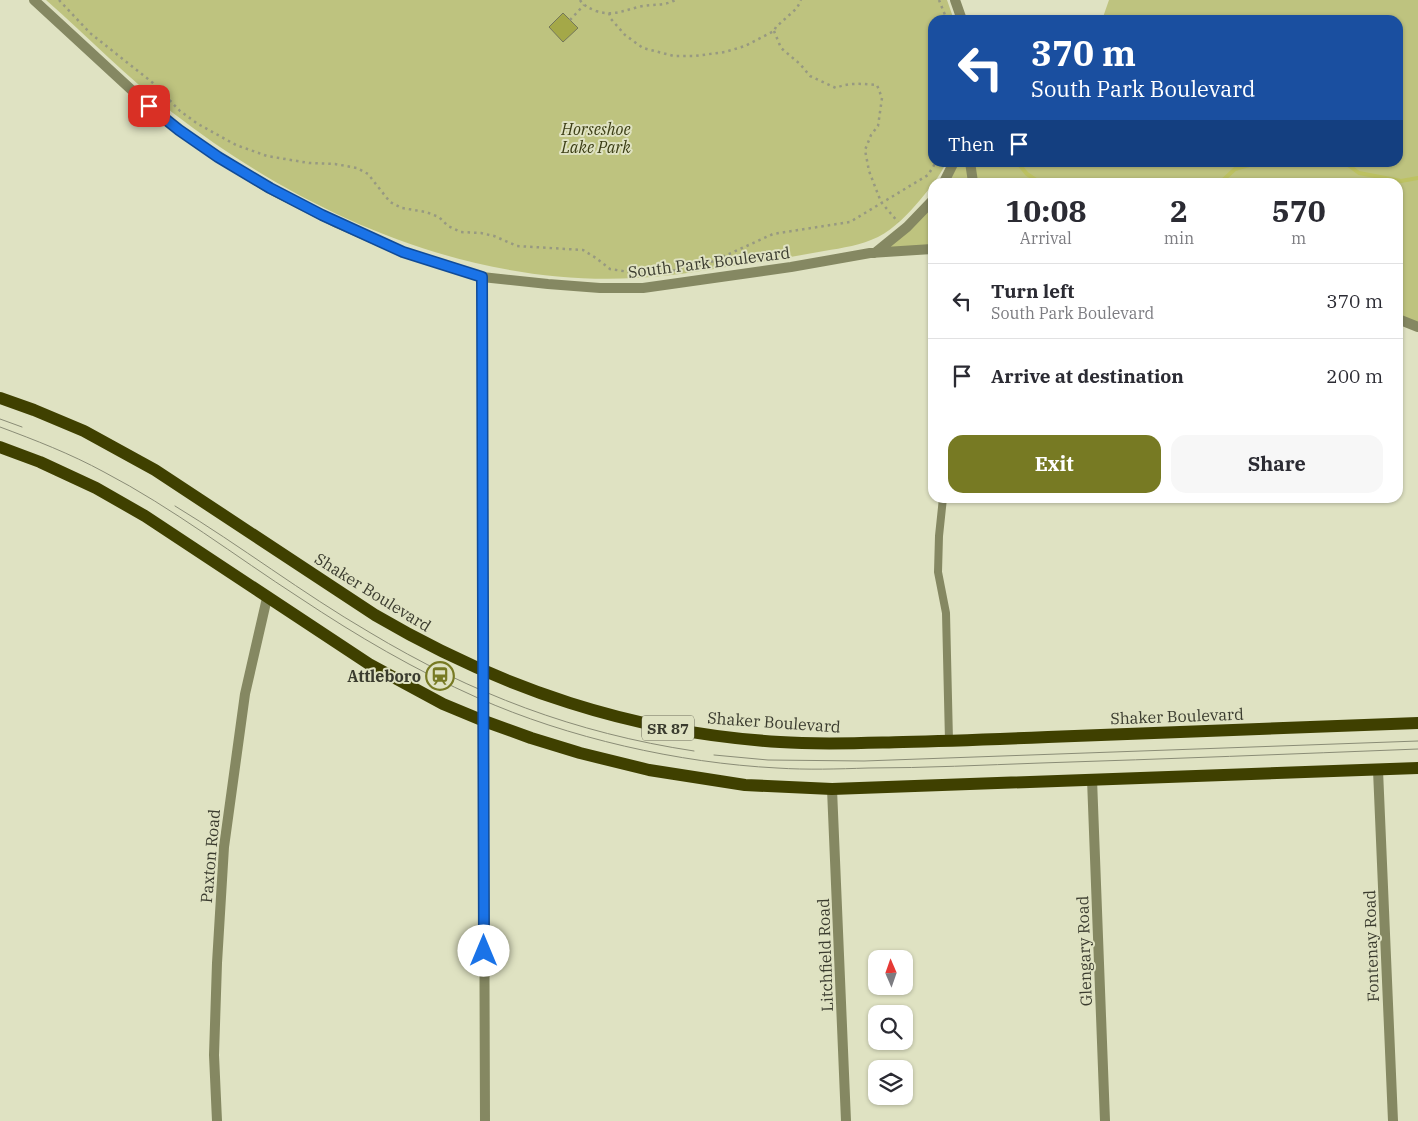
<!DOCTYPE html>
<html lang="en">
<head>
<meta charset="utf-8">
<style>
  body { margin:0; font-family:"IBM Plex Serif",serif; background:#f7f7f7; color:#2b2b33; height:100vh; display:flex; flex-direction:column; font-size:19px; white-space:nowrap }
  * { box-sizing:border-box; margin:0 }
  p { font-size:16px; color:#7c7c81 }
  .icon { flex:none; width:28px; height:28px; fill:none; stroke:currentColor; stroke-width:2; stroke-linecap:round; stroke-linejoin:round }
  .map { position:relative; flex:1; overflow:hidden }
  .side { position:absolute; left:928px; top:178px; width:475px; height:325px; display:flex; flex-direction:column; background:#fff; border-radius:15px; box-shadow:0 1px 4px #0004 }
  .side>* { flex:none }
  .banner { position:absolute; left:928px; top:15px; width:475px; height:152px; border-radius:15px; box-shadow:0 1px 4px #0004; background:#1a4fa0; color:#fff; overflow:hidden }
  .needle { width:32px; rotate:358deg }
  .controls { position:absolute; left:868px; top:950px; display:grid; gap:10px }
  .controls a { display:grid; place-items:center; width:45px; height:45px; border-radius:10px; background:#fff; box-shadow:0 1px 4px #0004; font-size:25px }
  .pin { position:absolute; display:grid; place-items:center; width:42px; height:42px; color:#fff; margin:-21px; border-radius:10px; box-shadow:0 2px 8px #0006 }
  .me { position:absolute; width:55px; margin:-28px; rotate:0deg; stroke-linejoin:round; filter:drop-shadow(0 0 4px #0008) }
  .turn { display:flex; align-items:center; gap:18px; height:105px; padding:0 20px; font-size:22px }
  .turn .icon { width:65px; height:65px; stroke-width:2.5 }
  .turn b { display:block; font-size:35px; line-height:42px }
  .then { display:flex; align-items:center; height:48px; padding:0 20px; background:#0003; gap:10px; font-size:19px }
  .eta { display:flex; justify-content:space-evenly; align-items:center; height:85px; text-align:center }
  .eta b { font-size:30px; font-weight:700; line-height:35px }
  .cta { display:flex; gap:10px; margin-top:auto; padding:10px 20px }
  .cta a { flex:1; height:58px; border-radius:15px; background:#777a23; color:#fff; font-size:20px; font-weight:700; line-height:58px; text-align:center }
  .cta a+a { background:#f7f7f7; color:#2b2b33 }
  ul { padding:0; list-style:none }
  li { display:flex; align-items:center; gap:15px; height:75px; padding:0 20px; border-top:1px solid #e1e1e2 }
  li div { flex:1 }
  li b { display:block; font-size:19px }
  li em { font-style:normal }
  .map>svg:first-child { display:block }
  .green { fill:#bec37f }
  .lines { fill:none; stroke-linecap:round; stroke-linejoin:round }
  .stream { stroke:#bdc262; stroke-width:4 }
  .building { fill:#a4a848; stroke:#74775a }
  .path { stroke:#979981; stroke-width:2.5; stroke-dasharray:2.5 4; stroke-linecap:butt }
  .lane { stroke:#858862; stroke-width:8 }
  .street { stroke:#858862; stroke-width:10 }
  .primary { stroke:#3f4000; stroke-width:12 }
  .tram { stroke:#8a8c76; stroke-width:1 }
  .route-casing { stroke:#114b97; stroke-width:12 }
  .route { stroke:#1a73e8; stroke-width:9 }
  .labels { text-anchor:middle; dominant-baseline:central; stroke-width:4; stroke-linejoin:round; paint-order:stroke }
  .shield { fill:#dfe2c2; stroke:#6c6d5a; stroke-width:1 }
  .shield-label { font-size:15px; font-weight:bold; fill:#3a3b2e }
  .park-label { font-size:16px; font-style:italic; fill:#3b3d14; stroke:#dfe2c2 }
  .street-label { font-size:16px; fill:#3a3b2e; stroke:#dfe2c2 }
  .poi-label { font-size:16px; font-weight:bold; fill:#3a3b2e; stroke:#dfe2c2; text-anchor:end }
</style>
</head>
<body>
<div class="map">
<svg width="1418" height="1121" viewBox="0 0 1418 1121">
  <rect width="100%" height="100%" fill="#dfe2c2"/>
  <path class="green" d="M46,0H947L954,20H932V162L946,163C940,176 930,188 920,200C908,214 895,228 878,237C861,245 843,248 824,251C802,255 780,259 758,262C718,268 677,276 636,278C467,287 304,214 173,113C128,78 89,38 46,0Z
    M1109,0H1418V327L1398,319V182H944L954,162H1398V20H1102Z
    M932,201V249L875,253Z"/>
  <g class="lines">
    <path class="stream" d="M1017,162L1027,174L1039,182
      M1344,162L1359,173L1401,181L1418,178
      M1221,182L1235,169L1260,162"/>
  </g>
  <path class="building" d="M563,13L578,28L563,42L549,27Z"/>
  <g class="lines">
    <path class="path" d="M59,0L90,33L153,83L180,111L198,124L236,145L267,156L309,163L335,164L357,168L368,174L390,202L402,208L426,212L439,217L448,226L461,232L481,233L494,236L517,246L583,250L596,258L610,269L636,273L662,272L686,269L709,263L773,234L850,222L928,175L936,162
      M580,0C584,6 589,8 596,11C614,17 627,9 643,6C654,4 665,6 675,0
      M939,0L947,20
      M609,13L611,19L625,35L643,48L674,56H695L725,52L745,46L774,31L776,27L797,8L801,0
      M570,20L584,5
      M774,31L781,48L800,64L810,76L836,88C849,82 863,84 877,85L882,98L878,126L871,135L865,150L869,171L881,202L898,222"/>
    <path class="lane" d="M943,498L939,536L938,572L946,613L949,741"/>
    <path class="street" d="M34,0L149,106L179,130L218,157L270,189L337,223L403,252L482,277L548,284L600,288H643L791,267L870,253L932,249
      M955,0L962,20
      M970,162L973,182
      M944,182L954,162
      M875,253L907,227L932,201
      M482,277L485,1121
      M1398,319L1418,327
      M1378,770L1393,1121
      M1092,779L1105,1121
      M832,789L846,1121
      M217,1121L214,1055L217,963L224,847L245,694L267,598"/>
    <path class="primary" d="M0,398L34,410L84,431L155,470L375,615C501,689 633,733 780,742C821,745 862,743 903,742C952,741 1000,739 1048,737C1171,732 1295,728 1418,723
      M0,447L40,462L96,488L145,516L369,664L443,704L484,721L531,738L580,753L649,770L745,785L832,789L1418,768"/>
    <path class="tram" d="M0,419L22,427
      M0,427C35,440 71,454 104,472C173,508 235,556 300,598C357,636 415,670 478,698C568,738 679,763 777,768C807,770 838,769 868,768C926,768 983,765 1041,763C1167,759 1292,754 1418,749
      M175,506C241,546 302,593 369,632C472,694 575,733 694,751
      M714,755L768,760L864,761L1418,741"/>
  </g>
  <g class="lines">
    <defs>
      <path id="route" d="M149,106L179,130L218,157L270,188L322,215L403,252L482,277L484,951"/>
    </defs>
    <use href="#route" class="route-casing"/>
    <use href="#route" class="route"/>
  </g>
  <defs>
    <symbol id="station-ring" viewBox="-11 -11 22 22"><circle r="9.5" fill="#dfe2c2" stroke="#777a23" stroke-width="1.5"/><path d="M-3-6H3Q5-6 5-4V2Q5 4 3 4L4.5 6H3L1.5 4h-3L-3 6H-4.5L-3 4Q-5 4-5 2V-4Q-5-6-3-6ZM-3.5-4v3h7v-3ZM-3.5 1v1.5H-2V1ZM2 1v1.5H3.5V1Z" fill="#777a23"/></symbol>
  </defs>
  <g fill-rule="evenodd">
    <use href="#station-ring" x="424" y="660" width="32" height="32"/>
  </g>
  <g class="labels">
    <rect class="shield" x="642" y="715.5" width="52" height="25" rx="4"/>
    <g class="shield-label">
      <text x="668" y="728">SR 87</text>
    </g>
    <g class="park-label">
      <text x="596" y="129">Horseshoe<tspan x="596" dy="18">Lake Park</tspan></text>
    </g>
    <g class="street-label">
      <text transform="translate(709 262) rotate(-7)">South Park Boulevard</text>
      <text transform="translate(373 592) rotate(32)">Shaker Boulevard</text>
      <text transform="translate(1177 716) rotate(-2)">Shaker Boulevard</text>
      <text transform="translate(774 722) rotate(4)">Shaker Boulevard</text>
      <text transform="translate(210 856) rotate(-85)">Paxton Road</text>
      <text transform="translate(1371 946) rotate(-92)">Fontenay Road</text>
      <text transform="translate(1084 951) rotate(-92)">Glengary Road</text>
      <text transform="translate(825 955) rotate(-92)">Litchfield Road</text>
    </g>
    <g class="poi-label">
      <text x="421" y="676">Attleboro</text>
    </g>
  </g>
</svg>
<div class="controls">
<a><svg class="needle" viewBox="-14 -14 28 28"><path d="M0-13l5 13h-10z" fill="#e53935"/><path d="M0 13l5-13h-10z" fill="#7c7c81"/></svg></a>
<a><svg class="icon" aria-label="search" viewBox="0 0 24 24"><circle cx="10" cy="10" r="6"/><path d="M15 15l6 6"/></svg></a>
<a><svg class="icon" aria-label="layers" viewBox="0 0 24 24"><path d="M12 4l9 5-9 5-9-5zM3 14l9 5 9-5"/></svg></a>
</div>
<div class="pin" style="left:149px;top:106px;background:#d93025"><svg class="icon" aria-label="arrive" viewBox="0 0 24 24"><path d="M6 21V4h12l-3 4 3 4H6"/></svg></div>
<svg class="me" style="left:484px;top:951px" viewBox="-20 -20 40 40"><circle r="19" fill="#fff"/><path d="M0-13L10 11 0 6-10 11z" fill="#1a73e8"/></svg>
<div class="banner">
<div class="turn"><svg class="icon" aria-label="left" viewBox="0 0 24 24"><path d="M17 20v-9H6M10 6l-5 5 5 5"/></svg><div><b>370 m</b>South Park Boulevard</div></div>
<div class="then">Then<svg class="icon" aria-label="arrive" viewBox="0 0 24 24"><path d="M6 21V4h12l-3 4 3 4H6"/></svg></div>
</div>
<section class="side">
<div class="eta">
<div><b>10:08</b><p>Arrival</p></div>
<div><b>2</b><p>min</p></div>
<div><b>570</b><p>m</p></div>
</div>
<ul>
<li><svg class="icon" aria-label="left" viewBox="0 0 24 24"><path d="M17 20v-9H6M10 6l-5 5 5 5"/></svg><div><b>Turn left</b><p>South Park Boulevard</p></div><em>370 m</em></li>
<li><svg class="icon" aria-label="arrive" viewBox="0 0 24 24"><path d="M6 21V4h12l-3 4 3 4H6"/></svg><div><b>Arrive at destination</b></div><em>200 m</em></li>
</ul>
<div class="cta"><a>Exit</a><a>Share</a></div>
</section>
</div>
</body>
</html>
